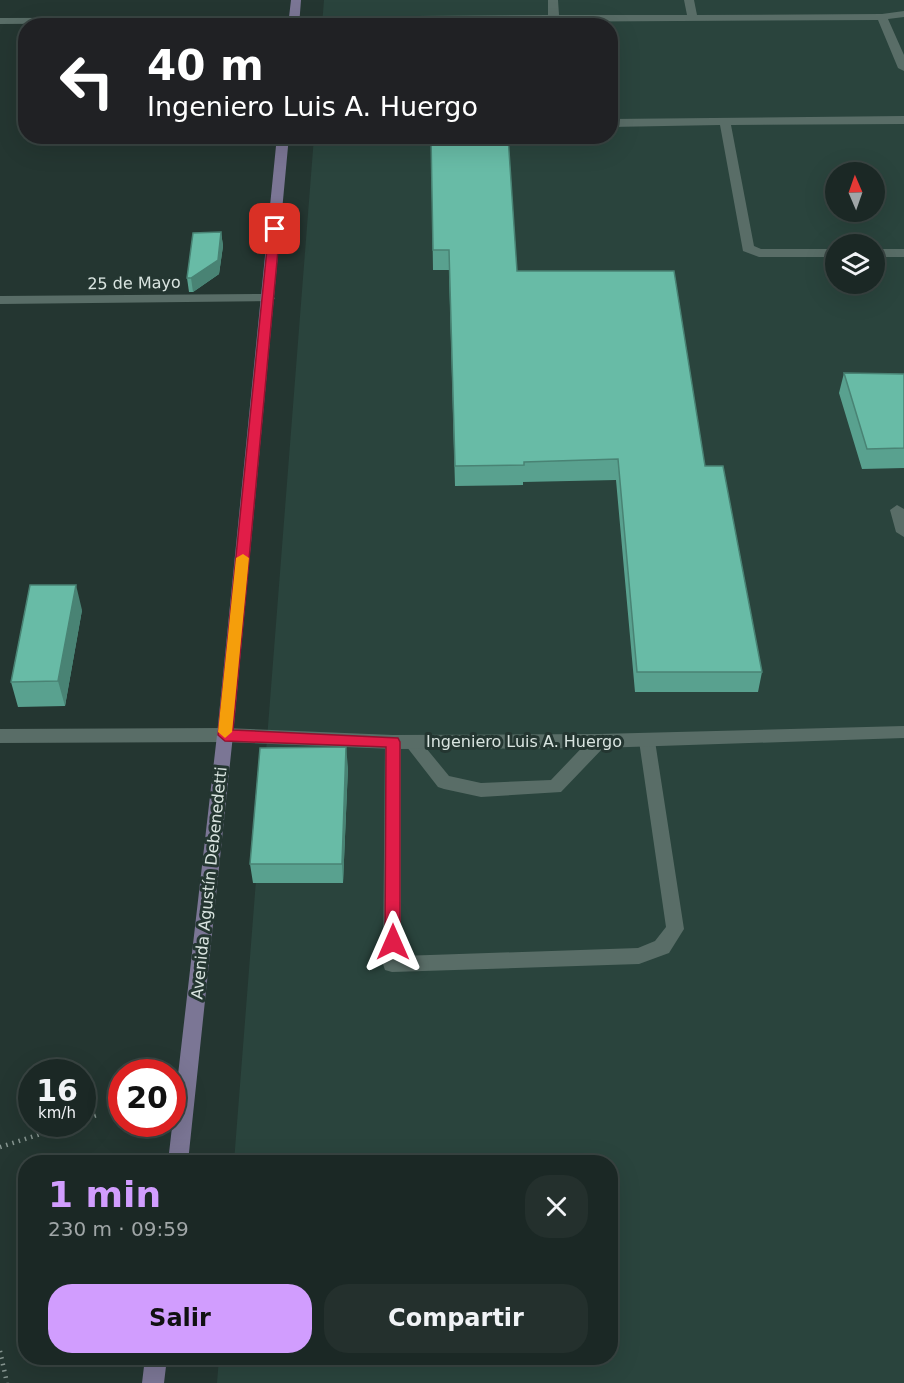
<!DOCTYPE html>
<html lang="es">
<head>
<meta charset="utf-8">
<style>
  body { margin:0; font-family:"DejaVu Sans",sans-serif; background:#24302d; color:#f1f3f6; height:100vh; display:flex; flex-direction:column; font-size:22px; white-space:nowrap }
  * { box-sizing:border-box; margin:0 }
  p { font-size:20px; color:#a0a6a7 }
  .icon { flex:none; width:33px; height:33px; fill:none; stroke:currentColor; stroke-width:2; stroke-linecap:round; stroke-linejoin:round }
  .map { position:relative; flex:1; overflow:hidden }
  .drawer { position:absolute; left:18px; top:1155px; width:600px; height:210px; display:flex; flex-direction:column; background:#1b2825; border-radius:24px; box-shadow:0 6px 24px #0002,0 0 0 2px #394442 }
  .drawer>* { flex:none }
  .top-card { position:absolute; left:18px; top:18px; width:600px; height:126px; border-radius:24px; box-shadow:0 6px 24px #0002,0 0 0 2px #394442; background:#202124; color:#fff; overflow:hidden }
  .needle { width:39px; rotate:358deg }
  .controls { position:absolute; left:825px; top:162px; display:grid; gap:12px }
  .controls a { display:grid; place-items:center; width:60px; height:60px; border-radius:50%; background:#1b2825; box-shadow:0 6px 24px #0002,0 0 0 2px #394442; font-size:30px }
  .speed { position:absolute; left:18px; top:1059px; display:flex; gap:12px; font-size:30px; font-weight:700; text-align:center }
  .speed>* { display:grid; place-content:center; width:78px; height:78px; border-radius:50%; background:#1b2825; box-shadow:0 6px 24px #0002,0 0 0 2px #394442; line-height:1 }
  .speed small { font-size:15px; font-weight:400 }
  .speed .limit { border:9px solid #d22; background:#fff; color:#111 }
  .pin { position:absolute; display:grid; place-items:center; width:51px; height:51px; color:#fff; margin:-26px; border-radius:12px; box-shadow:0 3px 9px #0006 }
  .me { position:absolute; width:66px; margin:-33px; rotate:0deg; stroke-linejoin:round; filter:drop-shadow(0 0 4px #0008) }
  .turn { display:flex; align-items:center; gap:21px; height:126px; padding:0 30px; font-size:27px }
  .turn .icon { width:78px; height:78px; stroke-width:2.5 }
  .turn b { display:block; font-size:42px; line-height:51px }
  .round { display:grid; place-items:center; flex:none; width:63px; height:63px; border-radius:24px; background:#24302d }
  .head { display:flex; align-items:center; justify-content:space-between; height:102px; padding:0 30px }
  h1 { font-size:36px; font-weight:700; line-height:45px; color:#d19dfe }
  .action { display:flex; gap:12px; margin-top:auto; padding:12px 30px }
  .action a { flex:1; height:69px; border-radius:24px; background:#d19dfe; color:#111; font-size:24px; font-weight:700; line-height:69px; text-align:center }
  .action a+a { background:#24302d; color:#f1f3f6 }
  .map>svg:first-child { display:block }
  .built { fill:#2a443d; fill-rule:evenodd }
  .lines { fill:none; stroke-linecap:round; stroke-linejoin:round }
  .path { stroke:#869590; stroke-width:4.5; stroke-dasharray:1.5 5; stroke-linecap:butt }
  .service { fill:#596d67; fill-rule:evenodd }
  .minor { fill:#596d67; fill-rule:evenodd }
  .secondary { fill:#7b7695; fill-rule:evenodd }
  .wall { fill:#59a18f }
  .shaded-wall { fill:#498374 }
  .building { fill:#68bba6; stroke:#498374; stroke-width:1.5 }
  .route { fill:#e11d48; stroke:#92132f; stroke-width:1.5 }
  .slow { fill:#f59e0b }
  .labels { text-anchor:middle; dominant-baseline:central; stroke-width:6; stroke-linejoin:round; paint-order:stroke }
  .street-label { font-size:16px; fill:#d9e4e0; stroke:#243631 }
</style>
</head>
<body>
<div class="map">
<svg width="904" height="1383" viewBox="0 0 904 1383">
  <rect width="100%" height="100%" fill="#243631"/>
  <path class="built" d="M324,0H904V1383H217L219,1358H610V1162H234L314,137L610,136V26L322,25ZM836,172H874V212H836ZM836,244H874V284H836Z"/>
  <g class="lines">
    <path class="path" d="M82,1120L97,1115
      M0,1147L72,1124
      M0,1351L7,1383"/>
    <path class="service" d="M548,0H558L559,15H687L684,0H694L697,15L882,14L904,11V17L888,19L904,55V71L898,68L878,20L294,23L289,20L294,17L548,15Z
      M904,116V124L731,125L754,246L761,249H836V257H759L743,251L720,125L610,127V119Z
      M874,249H904V257H874Z
      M599,734L605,736L607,741L605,746L561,792L481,797L444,789L438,787L403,742L405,737L411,735L417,737L449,776L481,783L551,780L593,736Z
      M647,734L653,736L655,741L684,929L669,953L639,964L392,972L385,970L383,964L385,742L387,737L393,735L399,737L401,742V956L638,948L655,941L666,927L639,741L641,736Z"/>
    <path class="minor" d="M294,17L298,18V22L0,24V18Z
      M268,294L275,298L273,301L0,304V296Z
      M897,505L904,509V537L896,532L890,510Z
      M904,726V738L599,748L393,749L225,742L0,743V729L225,728L393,735L599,734Z"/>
    <path class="secondary" d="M291,0H301L299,26H288Z
      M277,136H289L233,735L188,1162H168L217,735Z
      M145,1358H167L164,1383H142Z"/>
  </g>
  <path class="wall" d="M431,136L517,271L705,466L762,672L758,692H635L616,480L523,482V485L455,486L449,270H433Z
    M221,232L223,246L219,274L193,292H189L187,278Z
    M844,373L904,374V468L862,469L839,393Z
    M82,610L65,706L18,707L11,682Z
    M348,767L343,883H253L250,864Z"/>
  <path class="shaded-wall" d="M221,232L223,246L219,274L193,292L191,278Z
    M76,585L82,610L65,706L58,681Z
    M346,747L348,767L343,883L342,864Z"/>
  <path class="building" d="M431,136H508L517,271H674L705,466H723L762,672H637L618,459L524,462V465L455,466L449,250H433Z
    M221,232L218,260L191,278H187L193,233Z
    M844,373L904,374V448L867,449Z
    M30,585H76L58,681L11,682Z
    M346,747L342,864H250L260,748Z"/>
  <path class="route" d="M275,226L280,229L233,730L398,738L400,742V942L398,946L393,948L387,946L385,942L386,747L225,741L218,735L269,229Z"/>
  <path class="slow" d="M243,554L249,558L232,732L225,738L218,732L236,558Z"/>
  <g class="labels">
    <g class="street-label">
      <text transform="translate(134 283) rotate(-1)">25 de Mayo</text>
      <text x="524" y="741">Ingeniero Luis A. Huergo</text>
      <text transform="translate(209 883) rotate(-84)">Avenida Agustín Debenedetti</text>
    </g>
  </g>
</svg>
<div class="controls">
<a><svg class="needle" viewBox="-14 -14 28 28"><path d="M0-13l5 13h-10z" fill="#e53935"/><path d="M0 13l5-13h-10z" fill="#a0a6a7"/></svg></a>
<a><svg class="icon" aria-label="layers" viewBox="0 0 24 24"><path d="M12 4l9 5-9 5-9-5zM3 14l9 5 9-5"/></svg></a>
</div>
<div class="speed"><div>16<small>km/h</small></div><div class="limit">20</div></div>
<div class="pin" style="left:275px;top:229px;background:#d93025"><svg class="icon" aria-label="arrive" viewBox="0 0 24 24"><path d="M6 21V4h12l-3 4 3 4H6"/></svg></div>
<svg class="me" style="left:393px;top:942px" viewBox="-20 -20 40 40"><path d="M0-17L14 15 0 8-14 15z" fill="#e11d48" stroke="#fff" stroke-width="4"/></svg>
<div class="top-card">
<div class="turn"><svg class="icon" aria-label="left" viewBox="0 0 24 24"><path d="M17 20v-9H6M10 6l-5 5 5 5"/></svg><div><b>40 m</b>Ingeniero Luis A. Huergo</div></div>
</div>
<section class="drawer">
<div class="head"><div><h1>1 min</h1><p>230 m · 09:59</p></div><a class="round"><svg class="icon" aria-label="close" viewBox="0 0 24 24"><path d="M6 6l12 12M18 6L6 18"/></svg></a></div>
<div class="action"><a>Salir</a><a>Compartir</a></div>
</section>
</div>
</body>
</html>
